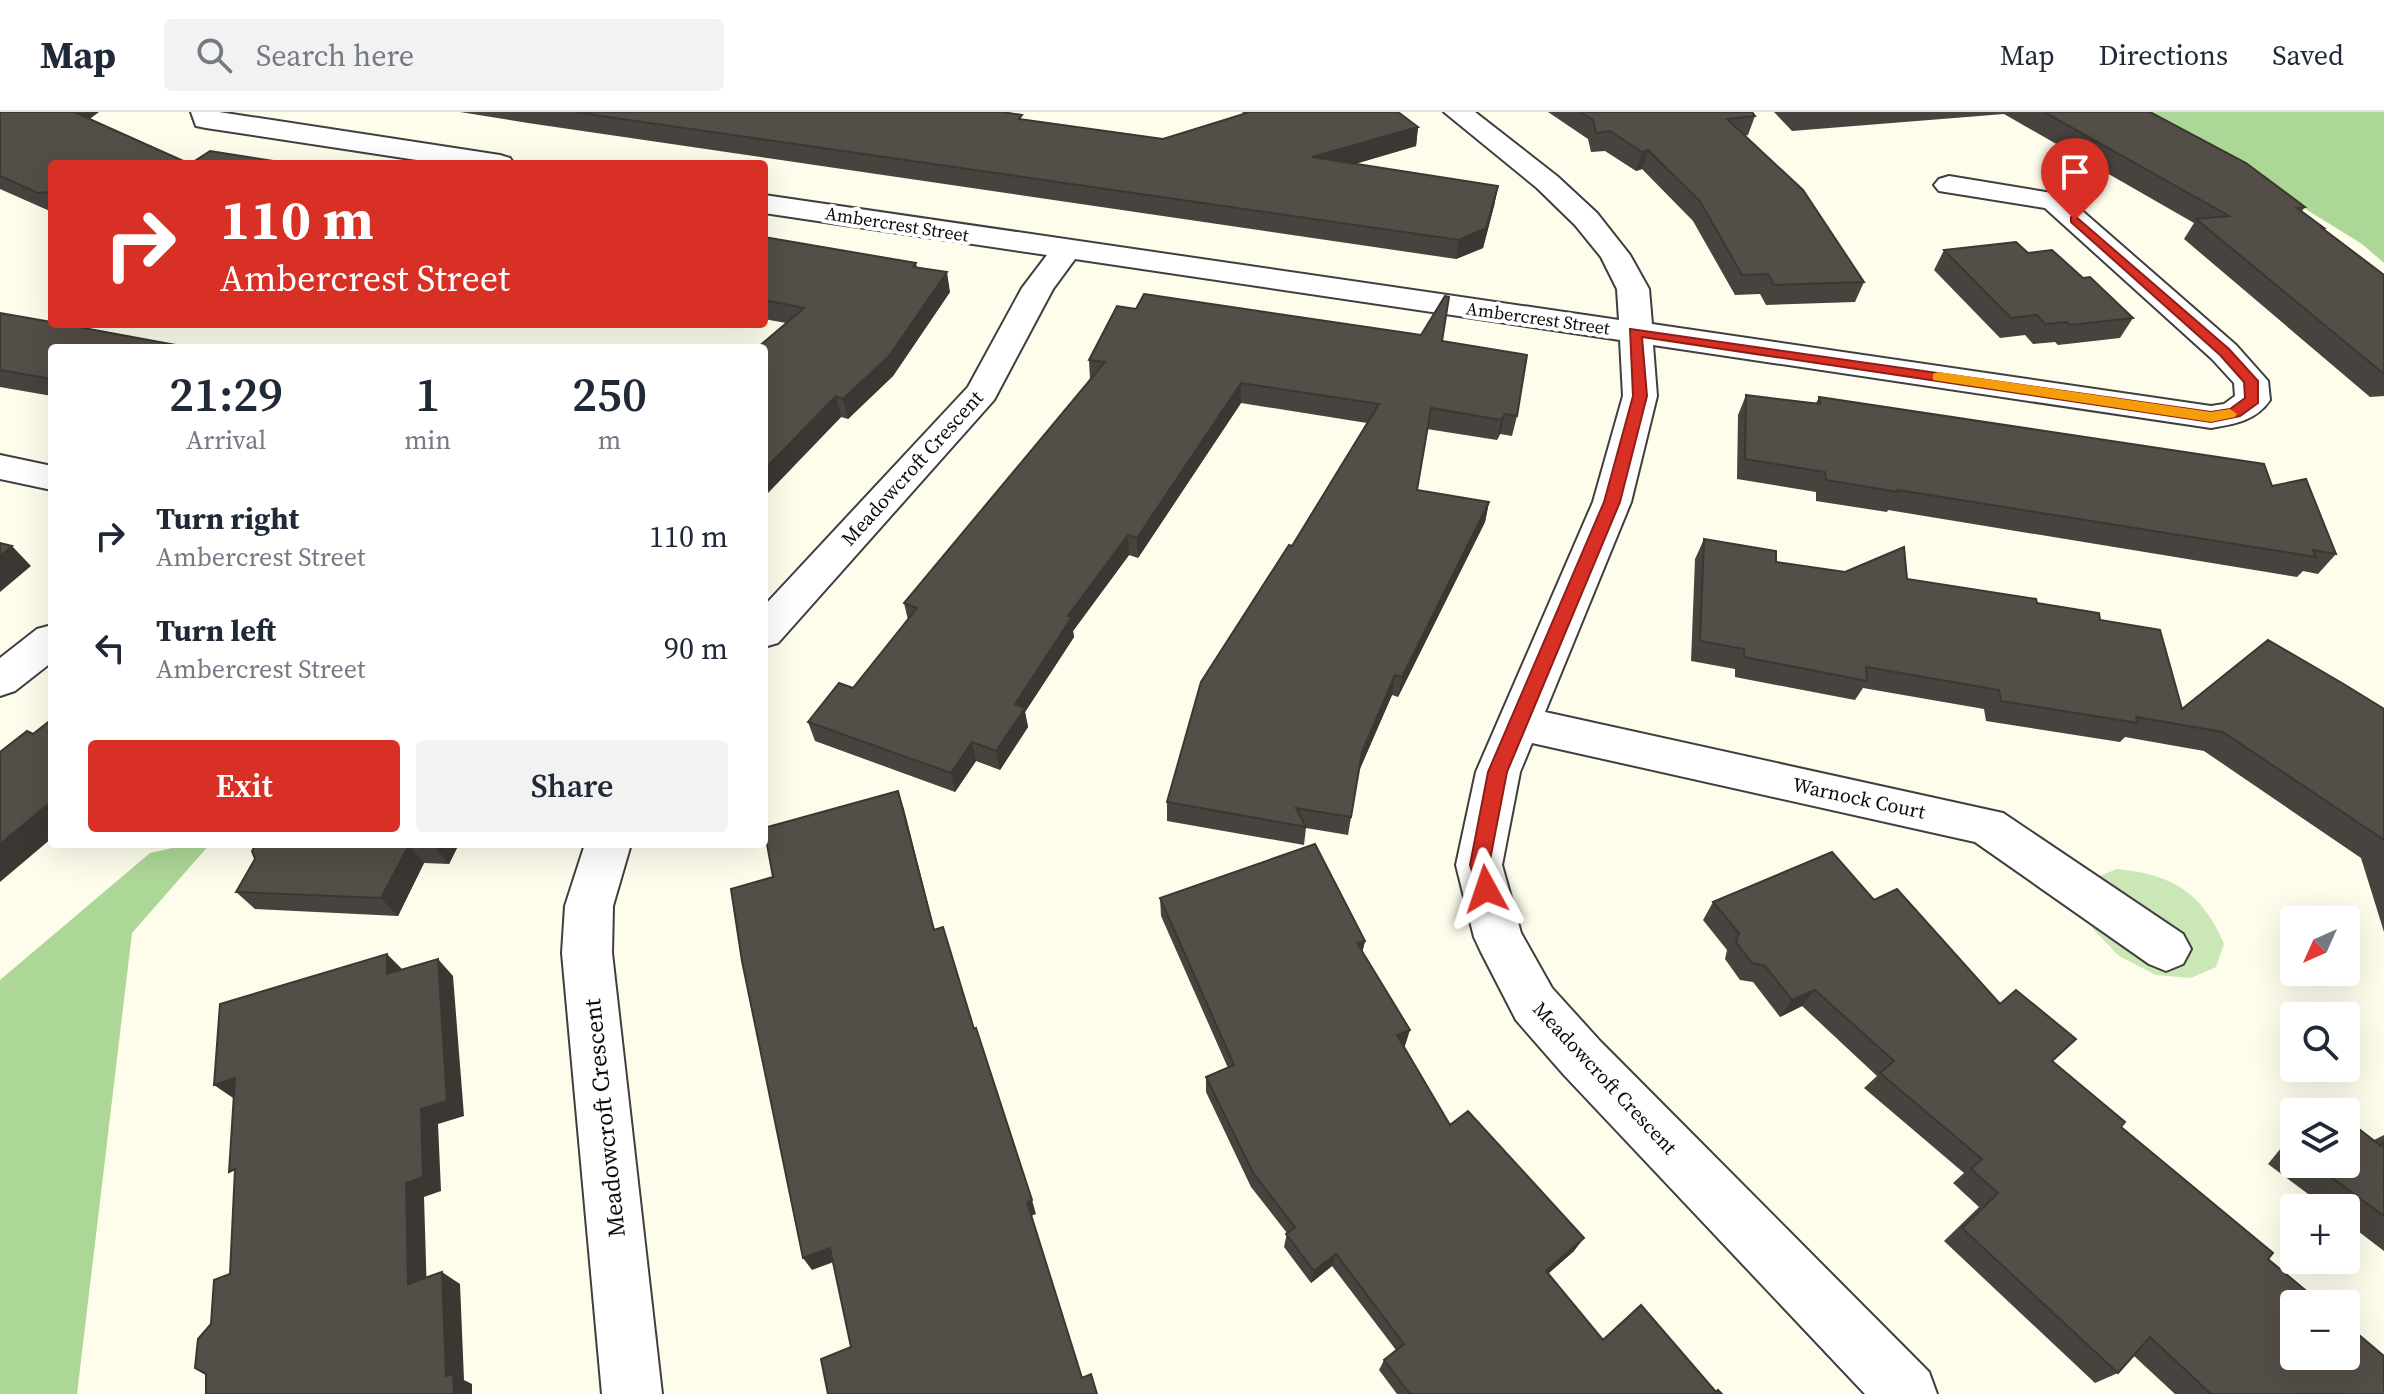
<!DOCTYPE html>
<html lang="en">
<head>
<meta charset="utf-8">
<style>
  body { margin:0; font-family:"Source Serif 4",serif; background:#f2f2f3; color:#1f2937; height:100vh; display:flex; flex-direction:column; font-size:30px; white-space:nowrap }
  * { box-sizing:border-box; margin:0 }
  p { font-size:26px; color:#747a83 }
  .icon { flex:none; width:44px; height:44px; fill:none; stroke:currentColor; stroke-width:2; stroke-linecap:round; stroke-linejoin:round }
  .map { position:relative; flex:1; overflow:hidden }
  .sheet { position:absolute; left:48px; top:232px; width:720px; height:504px; display:flex; flex-direction:column; background:#fff; border-radius:8px; box-shadow:0 8px 32px #0002 }
  .sheet>* { flex:none }
  .guide { position:absolute; left:48px; top:48px; width:720px; height:168px; border-radius:8px; box-shadow:0 8px 32px #0002; background:#d93025; color:#fff; overflow:hidden }
  .needle { width:52px; rotate:225deg }
  .tools { position:absolute; left:2280px; top:794px; display:grid; gap:16px }
  .tools a { display:grid; place-items:center; width:80px; height:80px; border-radius:8px; background:#fff; box-shadow:0 8px 32px #0002; font-size:40px }
  .pin { position:absolute; display:grid; place-items:center; width:68px; height:68px; color:#fff; margin:-82px -34px; border-radius:50% 50% 50% 0; rotate:-45deg; box-shadow:0 0 8px #0007 }
  .pin .icon { rotate:45deg }
  .me { position:absolute; width:88px; margin:-44px; rotate:355deg; stroke-linejoin:round; filter:drop-shadow(0 0 6px #0008) }
  .turn { display:flex; align-items:center; gap:28px; height:168px; padding:0 40px; font-size:36px }
  .turn .icon { width:104px; height:104px; stroke-width:2.5 }
  .turn b { display:block; font-size:56px; line-height:68px }
  .eta { display:flex; justify-content:space-evenly; align-items:center; height:136px; text-align:center }
  .eta b { font-size:48px; font-weight:600; line-height:56px }
  .cta { display:flex; gap:16px; margin-top:auto; padding:16px 40px }
  .cta a { flex:1; height:92px; border-radius:8px; background:#d93025; color:#fff; font-size:32px; font-weight:600; line-height:92px; text-align:center }
  .cta a+a { background:#f2f2f3; color:#1f2937 }
  ul { padding:0; list-style:none }
  li { display:flex; align-items:center; gap:24px; height:112px; padding:0 40px }
  li div { flex:1 }
  li b { display:block; font-size:30px }
  li em { font-style:normal }
  header { display:flex; align-items:center; gap:48px; box-sizing:border-box; height:112px; padding:0 40px; background:#fff; border-bottom:2px solid #e0e1e3 }
  header strong { font-size:38px }
  nav { display:flex; gap:44px; margin-inline-start:auto; font-size:28px }
  .search { width:560px; height:72px; background:#f2f2f3; display:flex; align-items:center; gap:20px; box-sizing:border-box; padding:0 28px; border-radius:8px; color:#747a83; font-size:30px }
  .map>svg:first-child { display:block }
  .green { fill:#cbe7b6 }
  .forest { fill:#add796 }
  .lines { fill:none; stroke-linecap:round; stroke-linejoin:round }
  .minor-casing { stroke:#3f3f3f; stroke-width:4 }
  .minor { fill:#fff; fill-rule:evenodd }
  .wall { fill:#48433e }
  .shaded-wall { fill:#3b3732 }
  .building { fill:#544e48; stroke:#3b3732; stroke-width:2 }
  .route { fill:#d93025; stroke:#8d1f18; stroke-width:2 }
  .slow { fill:#f59e0b }
  .labels { text-anchor:middle; dominant-baseline:central; stroke-width:8; stroke-linejoin:round; paint-order:stroke }
  .far-street-label { font-size:18px; fill:#0c0c0c; stroke:#fff }
  .street-label { font-size:20px; fill:#0c0c0c; stroke:#fff }
  .near-street-label { font-size:24px; fill:#0c0c0c; stroke:#fff }
</style>
</head>
<body>
<header>
<strong>Map</strong>
<div class="search"><svg class="icon" aria-label="search" viewBox="0 0 24 24"><circle cx="10" cy="10" r="6"/><path d="M15 15l6 6"/></svg>Search here</div>
<nav><a>Map</a><a>Directions</a><a>Saved</a></nav>
</header>
<div class="map">
<svg width="2384" height="1282" viewBox="0 0 2384 1282">
  <rect width="100%" height="100%" fill="#fefceb"/>
  <path class="green" d="M2117,757C2173,763 2201,779 2224,832L2216,855L2191,866L2156,863L2119,844L2093,817L2083,789L2092,767Z"/>
  <path class="forest" d="M2149,0H2384V151L2362,132Z
    M190,732H210L132,821L77,1282H0V868L150,741Z"/>
  <g class="lines">
    <defs>
      <path id="minor" d="M191,0H219L500,43L510,46L514,52H443L206,16L196,14Z
        M1444,0H1475L1557,64L1597,101L1630,143L1649,177L1652,212L2211,294L2224,292L2235,284L2234,271L2212,247L2045,96L1939,79L1934,73L1939,67L1949,64L2064,83L2236,233L2268,269L2270,288C2256,309 2234,312 2211,316L1653,233L1657,284L1631,390L1545,600L2003,701L2183,822L2191,837L2183,852L2166,859L2149,852L1975,730L1532,631L1520,660L1502,753L1521,821L1552,876L1600,929L1929,1260L1937,1282H1865L1564,963L1516,908L1481,840L1474,825L1456,753L1476,660L1593,390L1623,284L1620,228L1075,147L1053,177L994,288L778,531L764,535V494L968,275L1022,176L1047,143L764,101V83L1619,208L1617,177L1601,145L1575,113L1537,76Z
        M0,343L52,354V378L0,367Z
        M52,513V550L15,579L0,584V546L37,517Z
        M585,732H631L613,794L612,841L662,1282H602L562,841L565,794Z"/>
    </defs>
    <use href="#minor" class="minor-casing"/>
    <use href="#minor" class="minor"/>
  </g>
  <path class="wall" d="M0,0L90,7L190,52H293H52V100L0,77Z
    M460,0H1002L1023,8L1163,27L1244,2L1242,0H1398L1418,15L1416,34L1355,52L1498,74L1494,94L1483,136L1456,147L528,11Z
    M1548,0H1752L1755,4L1748,23L1745,24L1864,170L1855,190L1766,193L1760,182L1735,183L1693,109L1642,57L1636,59L1605,39L1591,40L1588,27Z
    M1774,0H2150L2305,95L2302,99L2324,116L2323,118L2384,163V284L2370,285L2184,127L2194,111L2004,2L1792,19Z
    M764,125L916,151L917,155L950,180L893,264L848,307L841,305L764,385V236L786,211L764,207Z
    M1944,138L2028,141L2083,166L2133,206L2120,226L2058,233L2055,230L2033,232L2025,223L2000,226L1934,158Z
    M1136,197L1442,229L1517,304L1512,324L1500,322L1497,328L1427,317L1417,378L1489,390L1485,410L1398,585L1392,583L1359,659L1348,723L1306,716L1304,733L1167,709V690L1292,434L1367,311L1241,291L1138,446L1129,443L1073,519L1074,525L1025,600L1028,615L1000,658L976,649L955,680L815,629L808,610L853,576L908,508L904,491L1090,268L1089,248Z
    M0,201L52,236V284L0,275Z
    M1746,283L1816,291L1819,285L2272,374L2336,442L2318,462L2303,459L2297,465L1888,398L1887,400L1816,389V380L1737,367L1738,303Z
    M1704,427L1776,450L1845,460L1907,467L2037,491L2100,508L2182,597H2384V820L2361,746L2204,639L2125,625L2120,630L1986,609L1984,597L1863,576L1855,588L1735,565V557L1691,549L1695,447Z
    M256,732H459L449,752L424,751L398,804L255,797L236,780L255,747Z
    M1160,786L1365,829L1362,840L1405,934L1404,935L1450,1013L1574,1139L1548,1162L1603,1228L1722,1282H1397L1379,1258L1384,1248L1396,1238L1332,1154L1311,1171L1284,1135L1287,1121L1251,1075L1206,980V965L1228,956L1161,804Z
    M1874,788L2052,949L2121,1015L2268,1147L2384,1282H2175L2134,1244L2118,1261L2095,1271L1944,1129L1979,1095L1953,1071L1964,1061L1864,976L1877,964L1802,894L1780,905L1753,870L1740,868L1725,847L1727,838L1703,808L1713,790Z
    M2294,1020V1052H2346L2374,1028L2384,1023V1139L2346,1110V1096H2327L2268,1052Z"/>
  <path class="shaded-wall" d="M68,0H99L79,15Z
    M1418,15L1416,34L1310,65L1312,45Z
    M1648,38L1642,57L1636,59L1642,40Z
    M1498,74L1494,94L1483,136L1456,147L1459,128Z
    M947,160L950,180L893,264L848,307L843,287Z
    M1241,271V291L1138,446L1137,426Z
    M836,284L841,305L764,385V358Z
    M1505,302L1500,322L1497,328L1501,308Z
    M1489,390L1485,410L1398,585L1402,565Z
    M1128,423L1129,443L1073,519L1074,525L1025,600L1028,615L1000,658L996,639L1015,592L1068,504Z
    M12,434L31,454L0,480V444Z
    M1395,563L1392,583L1359,659L1362,640Z
    M972,630L976,649L955,680L951,661Z
    M898,679L904,697L939,836L934,818Z
    M52,689V726L0,770V732Z
    M436,732H459L449,752L434,734Z
    M409,733L424,751L398,804L381,786Z
    M1365,829L1361,846L1357,831Z
    M387,842L404,859L387,862Z
    M438,847L453,864L464,1004L438,1012L441,1079L424,1085L427,1184L408,1172L406,1071L421,997Z
    M1815,878L1802,894L1780,905L1792,888Z
    M1410,918L1405,934L1393,939L1397,923Z
    M235,966L236,988L214,973Z
    M1032,1088L1036,1102L1031,1104L1027,1090Z
    M1584,1126L1574,1139L1537,1171L1546,1159Z
    M830,1136L839,1148L812,1158L803,1146Z
    M1336,1142L1332,1154L1311,1171L1314,1159Z
    M442,1160L460,1172L464,1268L472,1272V1282H454L446,1264Z"/>
  <path class="building" d="M0,0H74L190,52L210,39L293,52H52V81L50,80L38,81L0,64Z
    M574,0H1002L1022,3L1019,7L1163,27L1250,0H1398L1418,15L1312,45L1498,74L1486,116L1459,128Z
    M1580,0H1752L1755,4L1727,7L1803,78L1864,170L1774,173L1768,162L1742,163L1700,89L1648,38L1642,40L1610,19L1596,21L1593,8Z
    M2044,0H2150L2246,51L2305,95L2297,96L2324,116H2322L2384,163V262L2196,107L2229,104Z
    M764,125L916,151L913,155L947,160L889,244L843,287L836,284L764,358V236H757L804,196L764,188Z
    M2016,130L2028,141L2052,138L2083,166L2090,165L2133,206L2070,213L2067,210L2045,212L2037,203L2011,206L1944,138Z
    M1144,182L1421,223L1445,184L1449,185L1442,229L1527,243L1517,304L1505,302L1501,308L1431,296L1417,378L1489,390L1402,565L1395,563L1362,640L1351,705L1296,696L1306,715L1167,690L1201,570L1289,433L1292,434L1379,292L1241,271L1137,426L1128,423L1068,504L1072,505L1015,592L1025,596L996,639L972,630L951,661L808,610L839,571L853,576L917,496L904,491L1105,250L1089,248L1117,194L1136,197Z
    M0,201L52,210V212H62L192,236H52V267L0,258Z
    M1746,283L1820,292L1819,285L2264,352L2272,374L2306,367L2336,442L2313,438L2316,445L1898,378V380L1826,368L1825,360L1745,347Z
    M1704,427L1776,439V450L1845,460L1904,435L1907,467L2036,487L2037,491L2099,501L2100,508L2160,518L2182,597L2268,528L2342,571L2384,597V728L2223,620L2136,605L2138,611L2001,589L1999,578L1866,555L1867,569L1744,545V537L1700,529Z
    M0,431L12,434L0,444Z
    M52,607V689L0,732V640L27,619L33,622Z
    M898,679L934,818L943,815L974,917L976,916L1032,1088L1027,1090L1082,1266L1091,1262L1097,1282H828L821,1247L851,1235L830,1136L803,1146L742,849L731,777L773,765L764,716Z
    M256,732H436L434,734L409,733L381,786L236,780L255,747L252,739Z
    M1315,732L1365,829L1357,831L1410,918L1397,923L1450,1013L1468,999L1584,1126L1546,1159L1603,1228L1641,1193L1716,1280L1718,1278L1722,1282H1410L1384,1248L1404,1232L1336,1142L1314,1159L1286,1122L1295,1115L1253,1061L1206,965L1234,953L1160,786Z
    M1832,740L1874,788L1897,777L2000,892L2016,878L2076,927L2052,949L2125,1010L2121,1015L2273,1141L2268,1147L2322,1192H2294V1244H2346V1212L2384,1244V1282H2211L2150,1225L2118,1261L1962,1116L1998,1081L1971,1057L1982,1047L1880,961L1894,949L1815,878L1792,888L1765,854L1752,851L1736,830L1739,821L1713,790Z
    M387,842V862L438,847L447,989L421,997L423,1065L406,1071L408,1172L442,1160L446,1264L453,1262L454,1282H206V1262L195,1256L198,1227L211,1212L214,1168L230,1162L235,1057L229,1060L235,966L214,973L220,892Z
    M2328,994L2336,1000H2323Z
    M2346,1007L2381,1034L2384,1030V1104L2313,1052H2346Z"/>
  <path class="route" d="M2075,104L2229,237L2258,269V291L2240,304L2211,310L1642,225L1647,284L1620,390L1507,660L1489,753L1496,777L1493,783L1486,785L1479,783L1470,753L1488,660L1604,390L1633,284L1630,217L2211,300L2230,297L2245,286L2244,270L2220,243L2071,110V105Z"/>
  <path class="slow" d="M1938,260L2211,300L2230,297L2237,302L2235,305L2211,310L1933,268V262Z"/>
  <g class="labels">
    <g class="far-street-label">
      <text transform="translate(897 112) rotate(9)">Ambercrest Street</text>
      <text transform="translate(1538 206) rotate(8)">Ambercrest Street</text>
    </g>
    <g class="street-label">
      <text transform="translate(912 356) rotate(-48)">Meadowcroft Crescent</text>
      <text transform="translate(1859 686) rotate(12)">Warnock Court</text>
      <text transform="translate(1605 966) rotate(47)">Meadowcroft Crescent</text>
    </g>
    <g class="near-street-label">
      <text transform="translate(604 1006) rotate(-96)">Meadowcroft Crescent</text>
    </g>
  </g>
</svg>
<div class="tools">
<a><svg class="needle" viewBox="-14 -14 28 28"><path d="M0-13l5 13h-10z" fill="#e53935"/><path d="M0 13l5-13h-10z" fill="#747a83"/></svg></a>
<a><svg class="icon" aria-label="search" viewBox="0 0 24 24"><circle cx="10" cy="10" r="6"/><path d="M15 15l6 6"/></svg></a>
<a><svg class="icon" aria-label="layers" viewBox="0 0 24 24"><path d="M12 4l9 5-9 5-9-5zM3 14l9 5 9-5"/></svg></a>
<a>+</a>
<a>−</a>
</div>
<div class="pin" style="left:2075px;top:108px;background:#d93025"><svg class="icon" aria-label="arrive" viewBox="0 0 24 24"><path d="M6 21V4h12l-3 4 3 4H6"/></svg></div>
<svg class="me" style="left:1486px;top:777px" viewBox="-20 -20 40 40"><path d="M0-17L14 15 0 8-14 15z" fill="#d93025" stroke="#fff" stroke-width="4"/></svg>
<div class="guide">
<div class="turn"><svg class="icon" aria-label="right" viewBox="0 0 24 24"><path d="M7 20v-9h11M14 6l5 5-5 5"/></svg><div><b>110 m</b>Ambercrest Street</div></div>
</div>
<section class="sheet">
<div class="eta">
<div><b>21:29</b><p>Arrival</p></div>
<div><b>1</b><p>min</p></div>
<div><b>250</b><p>m</p></div>
</div>
<ul>
<li><svg class="icon" aria-label="right" viewBox="0 0 24 24"><path d="M7 20v-9h11M14 6l5 5-5 5"/></svg><div><b>Turn right</b><p>Ambercrest Street</p></div><em>110 m</em></li>
<li><svg class="icon" aria-label="left" viewBox="0 0 24 24"><path d="M17 20v-9H6M10 6l-5 5 5 5"/></svg><div><b>Turn left</b><p>Ambercrest Street</p></div><em>90 m</em></li>
</ul>
<div class="cta"><a>Exit</a><a>Share</a></div>
</section>
</div>
</body>
</html>
